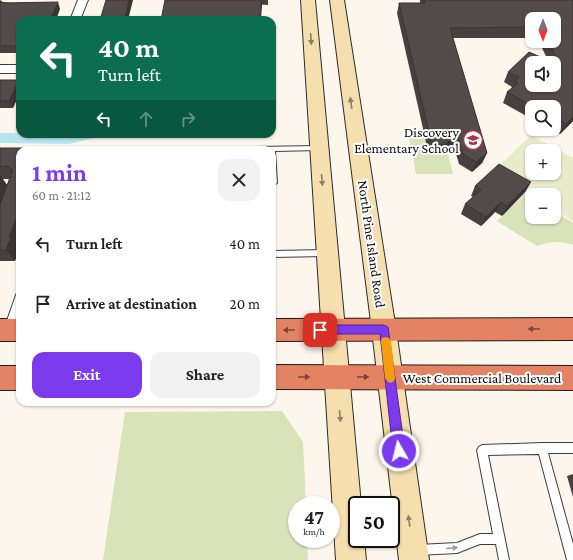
<!DOCTYPE html>
<html lang="en">
<head>
<meta charset="utf-8">
<style>
  body { margin:0; font-family:"Crimson Pro",serif; background:#f2f2f2; color:#222; height:100vh; display:flex; flex-direction:column; font-size:15px; white-space:nowrap }
  * { box-sizing:border-box; margin:0 }
  p { font-size:13px; color:#767676 }
  .icon { flex:none; width:22px; height:22px; fill:none; stroke:currentColor; stroke-width:2; stroke-linecap:round; stroke-linejoin:round }
  .map { position:relative; flex:1; overflow:hidden }
  .sheet { position:absolute; left:16px; top:146px; width:260px; height:260px; display:flex; flex-direction:column; background:#fff; border-radius:12px; box-shadow:0 1px 3px #0004 }
  .sheet>* { flex:none }
  .hud { position:absolute; left:16px; top:16px; width:260px; height:122px; border-radius:12px; box-shadow:0 1px 3px #0004; background:#0b6e4f; color:#fff; overflow:hidden }
  .needle { width:26px; rotate:180deg }
  .controls { position:absolute; left:525px; top:12px; display:grid; gap:8px }
  .controls a { display:grid; place-items:center; width:36px; height:36px; border-radius:8px; background:#fff; box-shadow:0 1px 3px #0004; font-size:20px }
  .speed { position:absolute; left:288px; top:496px; display:flex; gap:8px; font-size:20px; font-weight:700; text-align:center }
  .speed>* { display:grid; place-content:center; width:52px; height:52px; border-radius:50%; background:#fff; box-shadow:0 1px 3px #0004; line-height:1 }
  .speed small { font-size:10px; font-weight:400 }
  .speed .limit { border:2px solid #111; border-radius:6px; background:#fff; color:#111 }
  .pin { position:absolute; display:grid; place-items:center; width:34px; height:34px; color:#fff; margin:-17px; border-radius:8px; box-shadow:0 2px 6px #0006 }
  .me { position:absolute; width:44px; margin:-22px; rotate:352deg; stroke-linejoin:round; filter:drop-shadow(0 0 3px #0008) }
  .turn { display:flex; align-items:center; gap:14px; height:84px; padding:0 16px; font-size:18px }
  .turn .icon { width:52px; height:52px; stroke-width:2.5 }
  .turn b { display:block; font-size:28px; line-height:34px }
  .lanes { display:flex; align-items:center; height:38px; padding:0 16px; background:#0003; justify-content:center; gap:20px; direction:ltr }
  .lanes .off { opacity:.35 }
  .round { display:grid; place-items:center; flex:none; width:42px; height:42px; border-radius:12px; background:#f2f2f2 }
  .head { display:flex; align-items:center; justify-content:space-between; height:68px; padding:0 16px }
  h1 { font-size:24px; font-weight:700; line-height:30px; color:#7c3aed }
  .cta { display:flex; gap:8px; margin-top:auto; padding:8px 16px }
  .cta a { flex:1; height:46px; border-radius:12px; background:#7c3aed; color:#fff; font-size:16px; font-weight:700; line-height:46px; text-align:center }
  .cta a+a { background:#f2f2f2; color:#222 }
  ul { padding:0; list-style:none }
  li { display:flex; align-items:center; gap:12px; height:60px; padding:0 16px }
  li div { flex:1 }
  li b { display:block; font-size:15px }
  li em { font-style:normal }
  .map>svg:first-child { display:block }
  .green { fill:#d8e3ba }
  .pitch { fill:#e7ebca; fill-rule:evenodd }
  .lines { fill:none; stroke-linecap:round; stroke-linejoin:round }
  .canal { fill:#b6e5ef; fill-rule:evenodd }
  .lane-casing { stroke:#3e3e3e; stroke-width:2 }
  .street-casing { stroke:#3e3e3e; stroke-width:2 }
  .secondary-casing { stroke:#2d2d2d; stroke-width:2 }
  .highway-casing { stroke:#1c1c1c; stroke-width:2 }
  .lane { fill:#fff; fill-rule:evenodd }
  .street { fill:#fff; fill-rule:evenodd }
  .secondary { fill:#f6dfae; fill-rule:evenodd }
  .highway { fill:#e48363; fill-rule:evenodd }
  .wall { fill:#47403f; fill-rule:evenodd }
  .shaded-wall { fill:#3a3433 }
  .building { fill:#534b49; stroke:#3a3433 }
  .oneway { fill:#8c8065 }
  .oneway2 { fill:#784737 }
  .oneway3 { fill:#9d9d9d }
  .route { fill:#7c3aed; stroke:#51269a }
  .slow { fill:#f59e0b }
  .labels { text-anchor:middle; dominant-baseline:central; stroke-width:4; stroke-linejoin:round; paint-order:stroke }
  .poi-label { font-size:14px; fill:#0b0b0b; stroke:#fff; text-anchor:end }
  .street-label { font-size:14px; fill:#0b0b0b; stroke:#fff }
</style>
</head>
<body>
<div class="map">
<svg width="573" height="560" viewBox="0 0 573 560">
  <rect width="100%" height="100%" fill="#fdf6ec"/>
  <path class="green" d="M409,138H444L453,174H416Z
    M525,193L532,198V217H554V211L573,223V245C559,241 551,241 537,246L497,221Z
    M282,411L303,442L306,505H297V539H307L308,560H103L125,412Z"/>
  <path class="pitch" d="M531,135L573,158V221L554,210V195L532,196L493,172ZM532,151H554V173H532Z"/>
  <g class="lines">
    <path class="canal" d="M0,133L96,134L94,138L69,144L0,143Z"/>
    <defs>
      <path id="lane" d="M319,146L322,148L319,150L275,151L277,183L273,186L272,150H187L190,148Z
        M327,250L330,251L331,253L330,255L327,256L272,257V251Z
        M20,291V307L12,329L11,332L8,333L5,332L4,329L16,295L17,293Z
        M542,443H573V453H548L573,544V560H567L539,454L488,455L509,560H499L496,544H480L457,553L418,555L414,554L413,550L414,546L418,545L457,543L480,534H493L477,450L479,447L482,445Z"/>
      <path id="street" d="M78,0H88L80,20H70Z
        M0,65H20V73H0Z"/>
      <path id="secondary" d="M301,0H315L361,505H357V539H364L366,560H336Z
        M330,0H344L396,330L429,560H399L372,330Z"/>
      <path id="highway" d="M573,318V340L272,341V319Z
        M0,319H20V341H0Z
        M272,365L573,366V390L272,389Z
        M0,366H20V390H0Z"/>
    </defs>
    <use href="#lane" class="lane-casing"/>
    <use href="#street" class="street-casing"/>
    <use href="#secondary" class="secondary-casing"/>
    <use href="#highway" class="highway-casing"/>
    <use href="#lane" class="lane"/>
    <use href="#street" class="street"/>
    <use href="#secondary" class="secondary"/>
    <use href="#highway" class="highway"/>
  </g>
  <path class="wall" d="M0,0L3,2L60,9L20,20V53H0Z
    M165,0H268V5Z
    M420,0H573V121L560,134L551,129H554V107H532V119L503,103L507,92L511,89L512,87L504,82L508,72L548,60L541,46L543,41H554V19H532V38H453L487,153L482,163L472,172L459,164L454,147L438,155L428,151L397,13L399,3H420Z
    M0,80H19L20,83V92L13,108H0Z
    M0,148H43L19,246L20,248L15,261H0ZM3,179H9L7,185Z
    M531,182L525,192L502,216L495,212L481,226L461,214L465,204L473,197L471,196L475,186Z
    M573,474V497L567,476Z"/>
  <path class="shaded-wall" d="M129,0H133L128,20H124Z
    M261,0H262V5L261,20H260Z
    M58,2L60,9L56,20H50Z
    M19,80L20,83V92L13,108L9,101Z
    M573,117V121L560,134L566,124Z
    M458,137L454,147L438,155L442,145Z
    M487,153L482,163L472,172L476,162Z
    M0,175L9,188L0,210Z
    M531,182L525,192L502,216L507,206Z
    M501,202L495,212L481,226L486,217Z
    M20,208V242L19,246L20,248L15,261L6,250L9,237Z"/>
  <path class="building" d="M106,0H129L124,20H100Z
    M165,0H261L260,20H161Z
    M424,0H573V117L566,124L554,117V107H534L507,92L518,83L515,82L519,77L508,72L529,52L554,63H532V85H554V63L561,66L548,41H554V19H532V27L450,28L487,153L476,162L463,154L458,137L442,145L431,141L399,3H425Z
    M58,2L50,20H20V46H0V3Z
    M0,80H19L9,101H0Z
    M0,148H43L42,150H20V208L9,237H11L6,250H0V204L13,170L7,166L0,167Z
    M499,164L531,182L507,206L501,202L486,217L465,204L481,190L475,186Z"/>
  <defs><path id="oneway-solid" d="M-6-.8H1V-3.2L6.5 0L1 3.2V.8H-6Z"/></defs>
  <g class="oneway">
    <use href="#oneway-solid" transform="translate(311 39) rotate(86)"/>
    <use href="#oneway-solid" transform="translate(351 103) rotate(-98)"/>
    <use href="#oneway-solid" transform="translate(322 180) rotate(85)"/>
    <use href="#oneway-solid" transform="translate(340 416) rotate(85)"/>
    <use href="#oneway-solid" transform="translate(409 521) rotate(-98)"/>
  </g>
  <g class="oneway2">
    <use href="#oneway-solid" transform="translate(534 329) rotate(180)"/>
    <use href="#oneway-solid" transform="translate(289 330) rotate(180)"/>
    <use href="#oneway-solid" transform="translate(304 377)"/>
    <use href="#oneway-solid" transform="translate(363 377)"/>
  </g>
  <use class="oneway3" href="#oneway-solid" transform="translate(452 548) rotate(-5)"/>
  <path class="route" d="M320,325H384L388,327L405,451L403,455L399,456L395,455L393,451L380,334H320L317,333L315,330L317,326Z"/>
  <path class="slow" d="M386,337L389,338L391,341L395,378L394,381L390,383L387,381L385,378L381,341L382,338Z"/>
  <defs>
    <symbol id="school-ring" viewBox="-11 -11 22 22"><circle r="9.5" fill="#fff" stroke="#ab3352" stroke-width="1.5"/><path d="M0-5L7-2L0 1L-7-2ZM-4 1L0 2.5L4 1V4Q0 6-4 4Z" fill="#ab3352"/></symbol>
  </defs>
  <g fill-rule="evenodd">
    <use href="#school-ring" x="462" y="129" width="22" height="22"/>
  </g>
  <g class="labels">
    <g class="poi-label">
      <text x="459" y="132">Discovery<tspan x="459" dy="16">Elementary School</tspan></text>
    </g>
    <g class="street-label">
      <text transform="translate(372 244) rotate(82)">North Pine Island Road</text>
      <text x="482" y="378">West Commercial Boulevard</text>
    </g>
  </g>
</svg>
<div class="controls">
<a><svg class="needle" viewBox="-14 -14 28 28"><path d="M0-13l5 13h-10z" fill="#e53935"/><path d="M0 13l5-13h-10z" fill="#767676"/></svg></a>
<a><svg class="icon" aria-label="sound" viewBox="0 0 24 24"><path d="M4 9h4l5-4v14l-5-4H4zM17 9q2 3 0 6"/></svg></a>
<a><svg class="icon" aria-label="search" viewBox="0 0 24 24"><circle cx="10" cy="10" r="6"/><path d="M15 15l6 6"/></svg></a>
<a>+</a>
<a>−</a>
</div>
<div class="speed"><div>47<small>km/h</small></div><div class="limit">50</div></div>
<div class="pin" style="left:320px;top:330px;background:#d93025"><svg class="icon" aria-label="arrive" viewBox="0 0 24 24"><path d="M6 21V4h12l-3 4 3 4H6"/></svg></div>
<svg class="me" style="left:399px;top:451px" viewBox="-20 -20 40 40"><circle r="17" fill="#7c3aed" stroke="#fff" stroke-width="3"/><path d="M0-11L8 9 0 5-8 9z" fill="#fff"/></svg>
<div class="hud">
<div class="turn"><svg class="icon" aria-label="left" viewBox="0 0 24 24"><path d="M17 20v-9H6M10 6l-5 5 5 5"/></svg><div><b>40 m</b>Turn left</div></div>
<div class="lanes"><svg class="icon" aria-label="left" viewBox="0 0 24 24"><path d="M17 20v-9H6M10 6l-5 5 5 5"/></svg><svg class="icon off" aria-label="ahead" viewBox="0 0 24 24"><path d="M12 20V5M6 11l6-6 6 6"/></svg><svg class="icon off" aria-label="right" viewBox="0 0 24 24"><path d="M7 20v-9h11M14 6l5 5-5 5"/></svg></div>
</div>
<section class="sheet">
<div class="head"><div><h1>1 min</h1><p>60 m · 21:12</p></div><a class="round"><svg class="icon" aria-label="close" viewBox="0 0 24 24"><path d="M6 6l12 12M18 6L6 18"/></svg></a></div>
<ul>
<li><svg class="icon" aria-label="left" viewBox="0 0 24 24"><path d="M17 20v-9H6M10 6l-5 5 5 5"/></svg><div><b>Turn left</b></div><em>40 m</em></li>
<li><svg class="icon" aria-label="arrive" viewBox="0 0 24 24"><path d="M6 21V4h12l-3 4 3 4H6"/></svg><div><b>Arrive at destination</b></div><em>20 m</em></li>
</ul>
<div class="cta"><a>Exit</a><a>Share</a></div>
</section>
</div>
</body>
</html>
